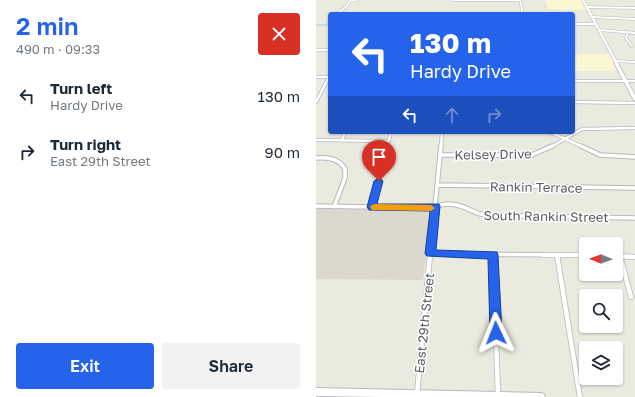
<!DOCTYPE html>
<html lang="en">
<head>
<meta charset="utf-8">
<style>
  body { margin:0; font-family:"Golos Text",sans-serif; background:#f2f2f3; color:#1f2937; height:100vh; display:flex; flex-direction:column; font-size:15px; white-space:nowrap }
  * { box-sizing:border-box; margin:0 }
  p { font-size:13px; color:#747a83 }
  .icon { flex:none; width:22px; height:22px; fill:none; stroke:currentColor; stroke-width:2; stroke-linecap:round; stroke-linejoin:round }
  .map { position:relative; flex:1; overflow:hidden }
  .panel { display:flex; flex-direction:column; background:#fff; width:316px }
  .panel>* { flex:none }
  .top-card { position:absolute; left:12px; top:12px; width:247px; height:122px; border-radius:4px; box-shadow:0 1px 3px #0004; background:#2563eb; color:#fff; overflow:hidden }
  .needle { width:26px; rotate:271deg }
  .tools { position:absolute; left:263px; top:237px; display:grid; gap:8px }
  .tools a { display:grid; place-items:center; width:44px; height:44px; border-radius:4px; background:#fff; box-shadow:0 1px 3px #0004; font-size:20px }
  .pin { position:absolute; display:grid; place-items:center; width:34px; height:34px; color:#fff; margin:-41px -17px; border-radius:50% 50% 50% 0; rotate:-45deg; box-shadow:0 0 4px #0007 }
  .pin .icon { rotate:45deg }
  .me { position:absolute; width:44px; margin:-22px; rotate:358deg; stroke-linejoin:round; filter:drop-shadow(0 0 3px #0008) }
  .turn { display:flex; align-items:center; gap:14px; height:84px; padding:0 16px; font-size:18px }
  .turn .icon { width:52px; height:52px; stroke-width:2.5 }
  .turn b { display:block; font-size:28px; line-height:34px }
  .lanes { display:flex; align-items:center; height:38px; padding:0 16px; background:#0003; justify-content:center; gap:20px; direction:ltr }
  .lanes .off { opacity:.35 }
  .round { display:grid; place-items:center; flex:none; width:42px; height:42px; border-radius:4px; background:#f2f2f3 }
  .summary { display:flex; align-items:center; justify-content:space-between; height:68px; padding:0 16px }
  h1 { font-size:24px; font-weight:600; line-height:30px; color:#2563eb }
  .cta { display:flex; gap:8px; margin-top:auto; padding:8px 16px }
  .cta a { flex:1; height:46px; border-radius:4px; background:#2563eb; color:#fff; font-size:16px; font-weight:600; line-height:46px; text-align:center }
  .cta a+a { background:#f2f2f3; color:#1f2937 }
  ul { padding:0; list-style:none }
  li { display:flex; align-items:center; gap:12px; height:56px; padding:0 16px }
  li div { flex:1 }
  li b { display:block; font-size:15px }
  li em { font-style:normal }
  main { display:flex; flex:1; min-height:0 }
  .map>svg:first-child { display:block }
  .commercial { fill:#fcf7d3 }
  .education { fill:#dbd9cd }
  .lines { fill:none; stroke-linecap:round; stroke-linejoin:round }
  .stream { stroke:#9ec9fc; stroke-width:1 }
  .minor-far3-casing { stroke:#b7b9be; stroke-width:3 }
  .minor-far2-casing { stroke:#b7b9be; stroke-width:4 }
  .minor-far1-casing { stroke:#b7b9be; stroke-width:5.5 }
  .minor-casing { stroke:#b7b9be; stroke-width:6 }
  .tertiary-far1-casing { stroke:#b7b9be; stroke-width:3.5 }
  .tertiary-casing { stroke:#b7b9be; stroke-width:5 }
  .secondary-casing { stroke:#b5b8be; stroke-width:2 }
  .minor-far3 { stroke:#fff; stroke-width:2 }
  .minor-far2 { stroke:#fff; stroke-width:2.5 }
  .minor-far1 { stroke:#fff; stroke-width:3.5 }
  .minor { stroke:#fff; stroke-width:4.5 }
  .tertiary-far1 { stroke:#fff; stroke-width:2.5 }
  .tertiary { stroke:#fff; stroke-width:3.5 }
  .secondary { fill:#fff; fill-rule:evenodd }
  .route { fill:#2563eb; stroke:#184099 }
  .slow { fill:#f59e0b }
  .labels { text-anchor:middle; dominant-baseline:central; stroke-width:3; stroke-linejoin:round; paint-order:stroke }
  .street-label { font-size:13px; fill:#585b60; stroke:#fff }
</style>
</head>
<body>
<main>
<section class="panel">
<div class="summary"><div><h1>2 min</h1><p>490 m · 09:33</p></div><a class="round" style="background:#d93025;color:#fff"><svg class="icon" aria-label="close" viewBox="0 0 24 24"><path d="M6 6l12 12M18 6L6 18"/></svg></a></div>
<ul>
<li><svg class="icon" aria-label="left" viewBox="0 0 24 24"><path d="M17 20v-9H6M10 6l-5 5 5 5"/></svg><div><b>Turn left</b><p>Hardy Drive</p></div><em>130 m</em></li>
<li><svg class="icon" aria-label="right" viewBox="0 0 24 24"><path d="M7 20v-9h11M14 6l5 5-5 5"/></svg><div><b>Turn right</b><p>East 29th Street</p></div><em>90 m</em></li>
</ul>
<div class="cta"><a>Exit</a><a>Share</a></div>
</section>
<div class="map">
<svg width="319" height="397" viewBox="0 0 319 397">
  <rect width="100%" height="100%" fill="#ebeadf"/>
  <path class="commercial" d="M229,0H267L272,10L232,9Z
    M257,54H295L305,71H257Z"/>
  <path class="education" d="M0,209L116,210L107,280L0,279Z"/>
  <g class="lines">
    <path class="stream" d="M0,25H13"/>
    <defs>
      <path id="minor-far3" d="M138,0H204
        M204,0L207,14
        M271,7L319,8
        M21,14L30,7L34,1L41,0
        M276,17L319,19
        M14,19L12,21L14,24
        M257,24H280
        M283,30L319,33
        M312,32L310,38L316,46
        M0,50H14
        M299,61L319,62"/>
      <path id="minor-far2" d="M0,77H13
        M257,81H319
        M0,102L13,77
        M257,102L319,103
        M234,132L267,147
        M0,140L72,141
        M26,140L29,132
        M71,147L75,132
        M125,147L126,132
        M235,147L266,129L319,128"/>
      <path id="minor-far1" d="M265,146L284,155L319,157
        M124,155H216L236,146
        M0,158C11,157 23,158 29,169V178L18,207
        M121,185L319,188
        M0,206L113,208C124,205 133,202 144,206C155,209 158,214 171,215L319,218
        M56,207L71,146
        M115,254L270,255
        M114,256L125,146"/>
      <path id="minor" d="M177,255L182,395
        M227,255H270
        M241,255L264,397
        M300,256L319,257
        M304,256L315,297
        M101,394L114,255"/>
      <path id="tertiary-far1" d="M267,0L301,64"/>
      <path id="tertiary" d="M300,63L319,99"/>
      <path id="secondary" d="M0,388L225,393L228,394L229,397H67L0,396Z"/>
    </defs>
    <use href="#minor-far3" class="minor-far3-casing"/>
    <use href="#minor-far2" class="minor-far2-casing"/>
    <use href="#minor-far1" class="minor-far1-casing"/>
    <use href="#minor" class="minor-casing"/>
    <use href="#tertiary-far1" class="tertiary-far1-casing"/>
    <use href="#tertiary" class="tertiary-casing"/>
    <use href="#secondary" class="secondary-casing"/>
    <use href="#minor-far3" class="minor-far3"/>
    <use href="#minor-far2" class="minor-far2"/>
    <use href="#minor-far1" class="minor-far1"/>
    <use href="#minor" class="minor"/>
    <use href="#tertiary-far1" class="tertiary-far1"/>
    <use href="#tertiary" class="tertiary"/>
    <use href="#secondary" class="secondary"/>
  </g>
  <path class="route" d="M63,178L67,181L61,204H123L124,206L120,250L181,252L182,255L186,333L184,337L180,338L176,337L174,333L172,259L111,256L109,254L114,211L53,210L51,207L58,181Z"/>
  <path class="slow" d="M59,204L115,205L119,208L115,211L56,210L54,207L56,205Z"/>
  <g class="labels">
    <g class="street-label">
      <text transform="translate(177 154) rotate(-1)">Kelsey Drive</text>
      <text transform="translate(220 187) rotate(1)">Rankin Terrace</text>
      <text transform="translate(230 216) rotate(1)">South Rankin Street</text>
      <text transform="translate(108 323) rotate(-84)">East 29th Street</text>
    </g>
  </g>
</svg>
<div class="tools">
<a><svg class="needle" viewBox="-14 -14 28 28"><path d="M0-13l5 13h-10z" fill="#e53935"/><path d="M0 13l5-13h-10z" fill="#747a83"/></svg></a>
<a><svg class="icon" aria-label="search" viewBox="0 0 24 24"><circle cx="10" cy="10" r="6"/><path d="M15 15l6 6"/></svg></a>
<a><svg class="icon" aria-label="layers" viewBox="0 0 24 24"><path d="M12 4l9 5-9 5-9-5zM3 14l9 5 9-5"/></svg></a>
</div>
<div class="pin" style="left:63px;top:181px;background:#d93025"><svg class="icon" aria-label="arrive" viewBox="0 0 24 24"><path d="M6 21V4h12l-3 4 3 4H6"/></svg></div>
<svg class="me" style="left:180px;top:333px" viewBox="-20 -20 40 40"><path d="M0-17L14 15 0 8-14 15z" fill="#2563eb" stroke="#fff" stroke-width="4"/></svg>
<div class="top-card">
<div class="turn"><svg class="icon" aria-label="left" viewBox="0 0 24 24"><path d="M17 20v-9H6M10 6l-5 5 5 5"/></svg><div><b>130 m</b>Hardy Drive</div></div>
<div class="lanes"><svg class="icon" aria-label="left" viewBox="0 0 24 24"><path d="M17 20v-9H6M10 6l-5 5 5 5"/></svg><svg class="icon off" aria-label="ahead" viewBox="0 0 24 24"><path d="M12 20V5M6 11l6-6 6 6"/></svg><svg class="icon off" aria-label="right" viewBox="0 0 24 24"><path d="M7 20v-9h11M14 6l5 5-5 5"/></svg></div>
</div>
</div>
</main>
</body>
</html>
